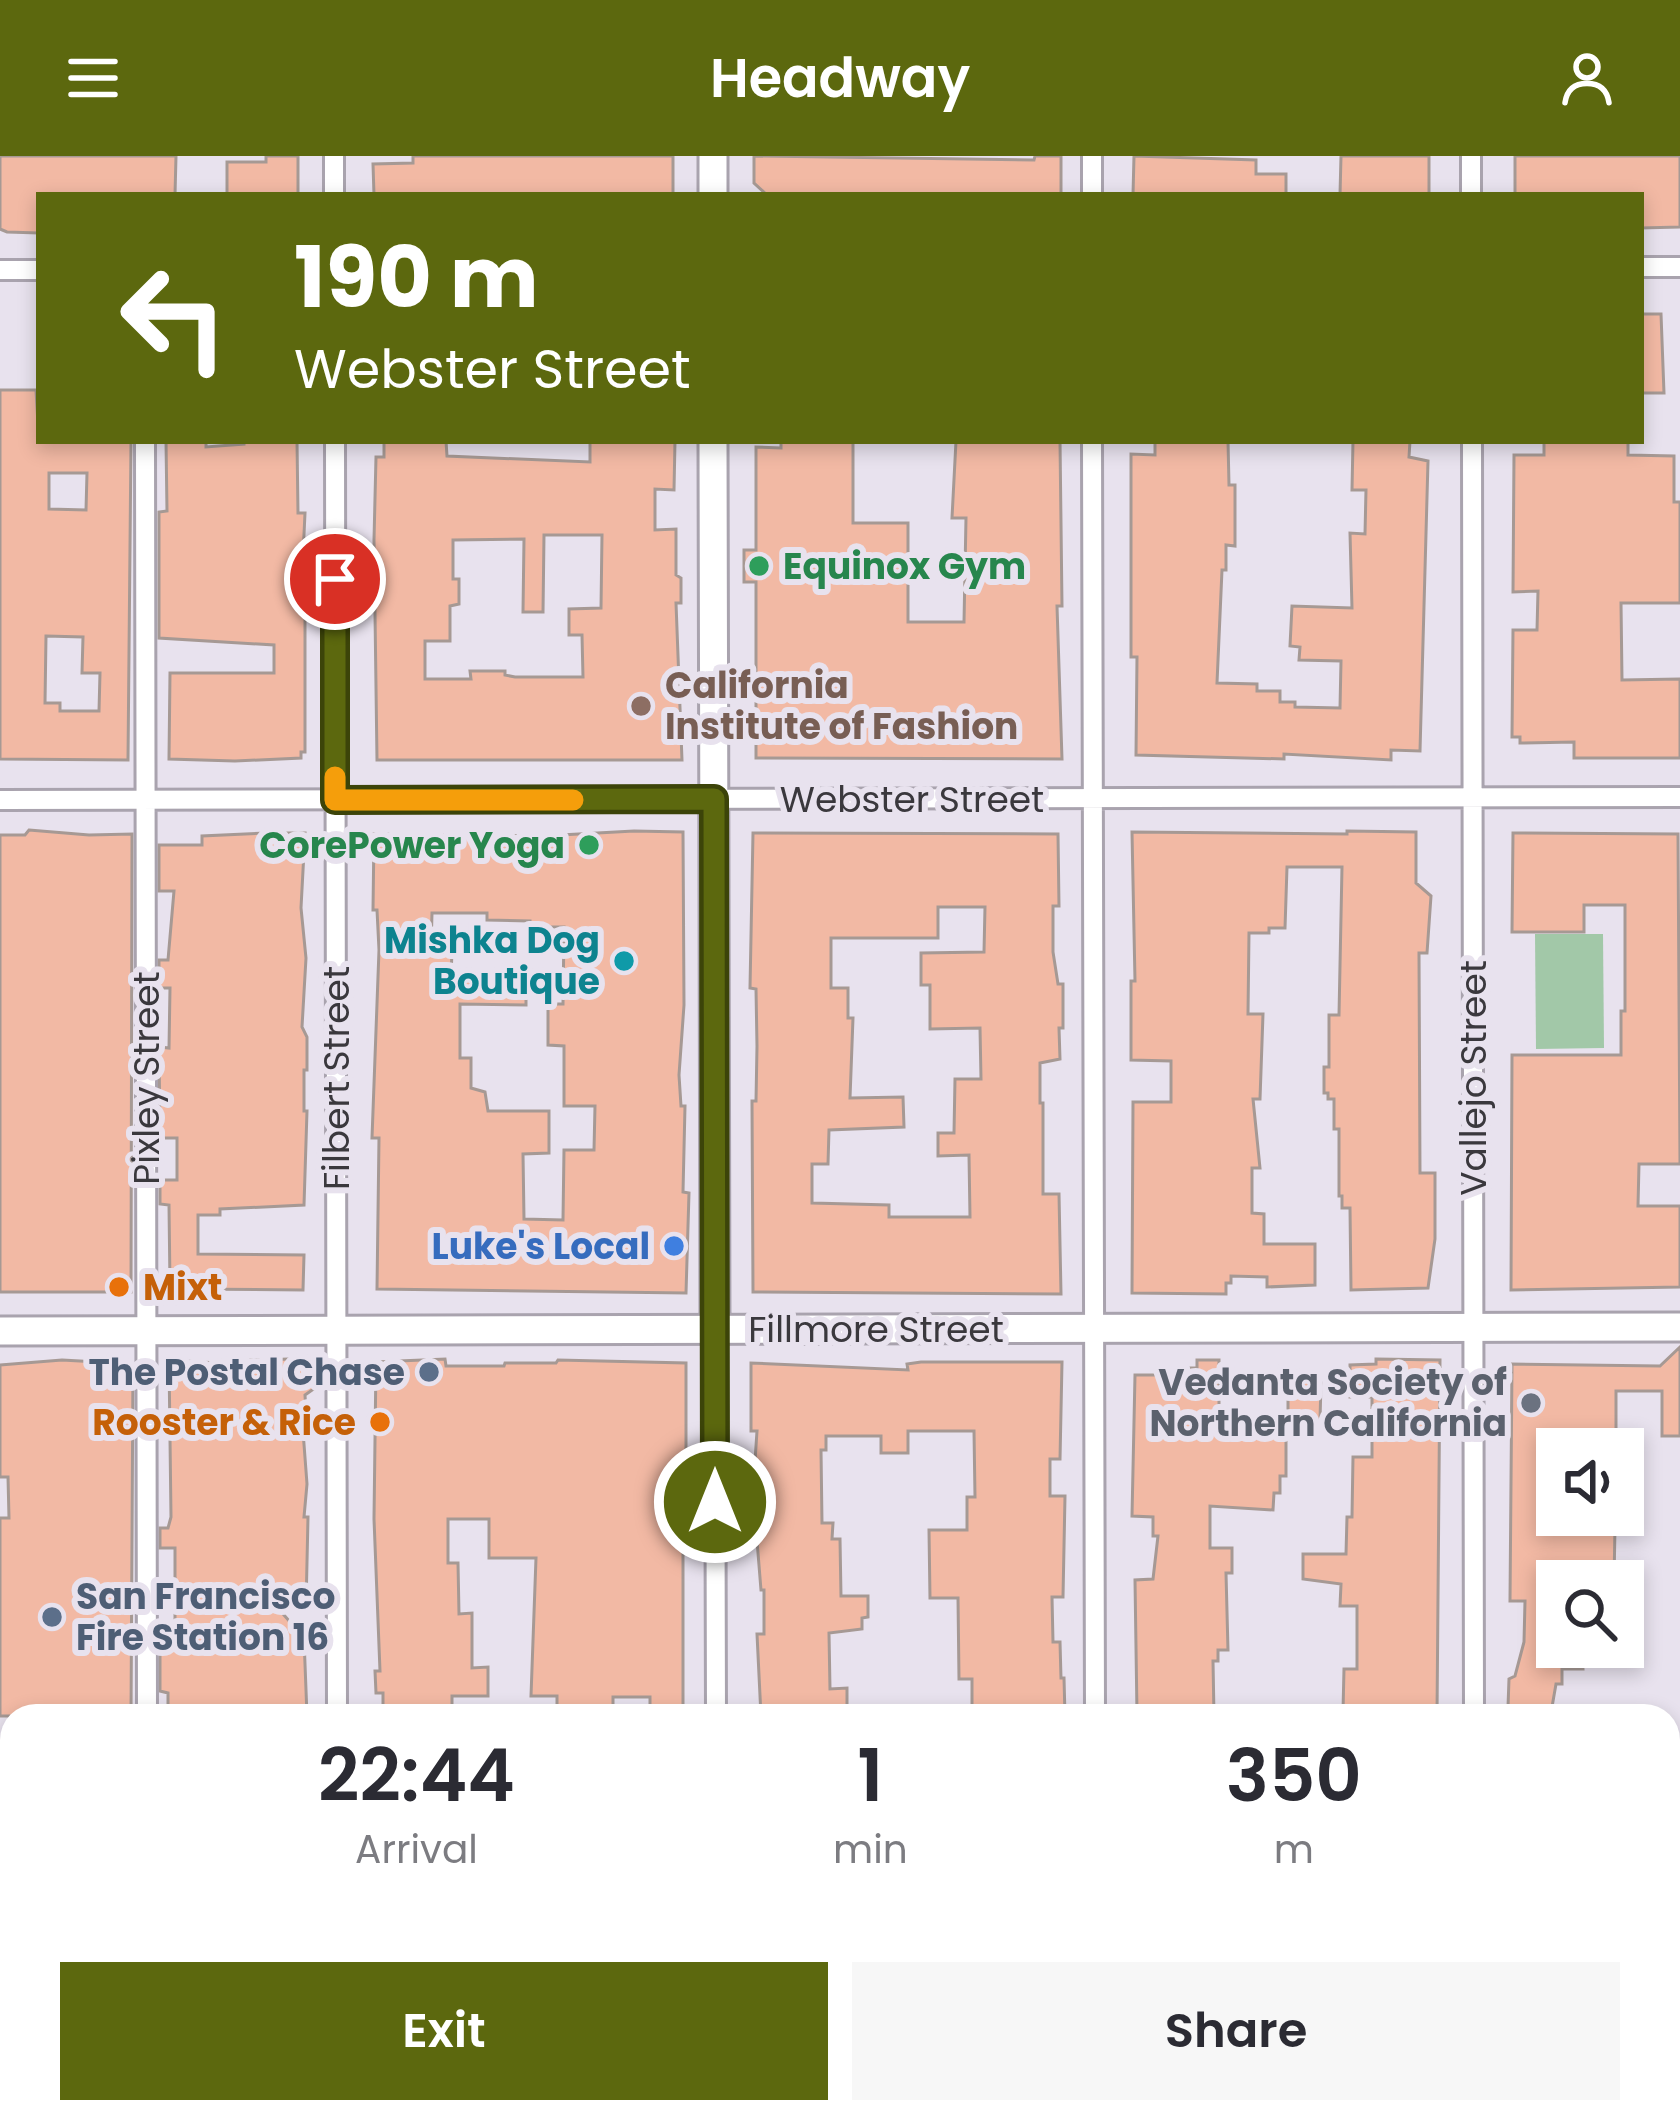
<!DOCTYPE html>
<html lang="en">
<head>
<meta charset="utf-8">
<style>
  body { margin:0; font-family:Poppins,sans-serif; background:#f7f7f7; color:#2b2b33; height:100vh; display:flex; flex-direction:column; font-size:45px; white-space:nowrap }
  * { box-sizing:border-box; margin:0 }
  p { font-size:39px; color:#7c7c81 }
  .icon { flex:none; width:66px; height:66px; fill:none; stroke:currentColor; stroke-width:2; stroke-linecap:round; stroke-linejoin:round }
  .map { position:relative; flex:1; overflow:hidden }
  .panel { position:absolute; left:0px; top:1548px; width:1680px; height:420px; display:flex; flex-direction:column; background:#fff; border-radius:36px 36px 0 0; box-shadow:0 6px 18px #0003 }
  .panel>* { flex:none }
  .banner { position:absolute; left:36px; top:36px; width:1608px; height:252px; border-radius:0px; box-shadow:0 6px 18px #0003; background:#5c680e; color:#fff; overflow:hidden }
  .buttons { position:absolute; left:1536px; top:1272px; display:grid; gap:24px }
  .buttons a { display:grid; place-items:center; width:108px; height:108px; border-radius:0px; background:#fff; box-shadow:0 6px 18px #0003; font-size:60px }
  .pin { position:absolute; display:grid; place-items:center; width:102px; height:102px; color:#fff; margin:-51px; border:6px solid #fff; border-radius:50%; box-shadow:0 3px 12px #0007 }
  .me { position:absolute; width:132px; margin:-66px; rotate:0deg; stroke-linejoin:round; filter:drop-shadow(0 0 9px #0008) }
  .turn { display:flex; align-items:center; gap:42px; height:252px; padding:0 60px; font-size:54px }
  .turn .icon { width:156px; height:156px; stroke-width:2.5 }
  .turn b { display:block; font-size:84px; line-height:102px }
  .eta { display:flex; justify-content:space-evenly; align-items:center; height:204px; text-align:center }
  .eta b { font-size:72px; font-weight:600; line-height:84px }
  .action { display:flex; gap:24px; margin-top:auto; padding:24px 60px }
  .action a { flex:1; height:138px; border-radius:0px; background:#5c680e; color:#fff; font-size:48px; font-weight:600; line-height:138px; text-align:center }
  .action a+a { background:#f7f7f7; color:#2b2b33 }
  header { display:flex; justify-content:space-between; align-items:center; height:156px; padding:0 60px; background:#5c680e; color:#fff; font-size:54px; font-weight:600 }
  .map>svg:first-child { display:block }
  .green { fill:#a2c8a8 }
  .building { fill:#f2b9a4; stroke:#a69994; stroke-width:3; fill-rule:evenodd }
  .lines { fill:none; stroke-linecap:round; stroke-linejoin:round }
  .street-casing { stroke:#a9a3ae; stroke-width:24 }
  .secondary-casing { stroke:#a9a3ae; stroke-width:33 }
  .street { stroke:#fff; stroke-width:18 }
  .secondary { stroke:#fff; stroke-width:27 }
  .route-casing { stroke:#3c4409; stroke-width:30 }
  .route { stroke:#5c680e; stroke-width:21 }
  .slow { stroke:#f59e0b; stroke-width:21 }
  .leisure-dot { fill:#2e9e5b; stroke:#e8e2ee; stroke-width:4.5 }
  .education-dot { fill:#8d6e63; stroke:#e8e2ee; stroke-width:4.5 }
  .culture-dot { fill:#0f9aa8; stroke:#e8e2ee; stroke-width:4.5 }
  .shop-dot { fill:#3f7fe0; stroke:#e8e2ee; stroke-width:4.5 }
  .food-dot { fill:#e8710a; stroke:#e8e2ee; stroke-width:4.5 }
  .service-dot { fill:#5c6f8a; stroke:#e8e2ee; stroke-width:4.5 }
  .worship-dot { fill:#6b7280; stroke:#e8e2ee; stroke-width:4.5 }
  .labels { text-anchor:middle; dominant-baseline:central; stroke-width:12; stroke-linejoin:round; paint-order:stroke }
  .leisure-label { font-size:36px; font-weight:bold; fill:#27864d; stroke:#e8e2ee; text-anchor:start }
  .education-label { font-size:36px; font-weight:bold; fill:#785e54; stroke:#e8e2ee; text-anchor:start }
  .street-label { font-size:36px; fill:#3a383d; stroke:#e8e2ee }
  .culture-label { font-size:36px; font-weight:bold; fill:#0d838f; stroke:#e8e2ee; text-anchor:end }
  .shop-label { font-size:36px; font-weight:bold; fill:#366cbe; stroke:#e8e2ee; text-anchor:end }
  .food-label { font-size:36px; font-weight:bold; fill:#c56008; stroke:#e8e2ee; text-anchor:start }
  .service-label { font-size:36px; font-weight:bold; fill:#4e5e75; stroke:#e8e2ee; text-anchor:end }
  .worship-label { font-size:36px; font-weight:bold; fill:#5b616d; stroke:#e8e2ee; text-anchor:end }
</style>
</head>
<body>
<header><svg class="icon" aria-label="menu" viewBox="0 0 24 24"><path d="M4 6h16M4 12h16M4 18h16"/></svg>Headway<svg class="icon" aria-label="person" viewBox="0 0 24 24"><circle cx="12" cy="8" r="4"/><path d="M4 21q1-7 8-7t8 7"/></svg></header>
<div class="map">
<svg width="1680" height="1968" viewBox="0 0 1680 1968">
  <rect width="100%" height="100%" fill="#e8e2ee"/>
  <path class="green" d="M1535,778H1603L1604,892L1536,893Z"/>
  <path class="building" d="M0,0H176L175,39H39L38,77L7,76L0,73Z
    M266,0H298V39H227V6H266Z
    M413,0H673V39H374L373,8L413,7Z
    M754,0L1034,4L1035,0H1061V39H767L754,27Z
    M1134,0L1256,4V18H1286V39H1133Z
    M1341,0H1429V39H1340Z
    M1515,0H1680V71L1641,72V39H1515Z
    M1641,158H1661L1664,237H1641Z
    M0,234H36L39,285H131L128,604L0,603ZM49,317H87L86,354L49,353ZM46,480L83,481L82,517H100L99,555H60V547H45Z
    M166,285H206V291L244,288V285H297L298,357H305L302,421L305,425V596H301V602L235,605L169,603L170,517H274V489L159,482V356L167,355Z
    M384,285H446L447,300L590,306V285H675L674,334L655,333V374L676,373V419L681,422V447H676L682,604H377L374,384L376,301H384ZM544,379H602L601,452L569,453V479H582L583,521H515L505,519V515H470L471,523H425V485H450V450L459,448V423H453V384L524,383L523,456H543Z
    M781,285H853V367H908V466H964L966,362H952L956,285H1060L1062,450H1057L1062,603L756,602V426H744V394H756V291L781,292Z
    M1155,285H1228L1229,329H1235V390L1226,389V414H1222L1217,527L1257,528V535H1280V546H1295V551L1340,552L1341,505L1299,504L1300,491L1290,490L1292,450L1352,452L1350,377L1365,378L1366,334H1352L1353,285H1410L1409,301L1428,305L1420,595L1391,594V604L1284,598V603L1136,599L1137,501H1131V298L1155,299Z
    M1544,285H1628V299L1674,300V346H1680V447H1621L1622,524L1680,523V602H1574V586L1520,587V581H1512L1513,474H1537L1538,435L1513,436L1514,299H1544Z
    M29,674L89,679L132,678L131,1136H0V679H25Z
    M634,675L683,676L684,849L679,919L681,950H685L683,1036L689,1037L686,1137L377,1133L379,982H372L379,794L377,754H373L374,678L542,680ZM432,757H487V764L530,765V771H564L563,848H548V889L564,890V950H595L594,994H564L563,1064L524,1063L523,998L549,997V955H488L485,936L471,932V902H460V848L526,849V822H451L452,794H431Z
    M1347,675L1416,676V727L1431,740L1427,797H1419L1420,1017H1435V1083L1428,1132L1351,1134L1350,1052H1342V1040H1339V973H1334V943H1328V937H1324V911H1329V859H1339L1342,711H1287L1285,772H1269V777H1249L1248,858H1263L1260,943H1253L1260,1012H1252V1057L1264,1058V1088H1315V1129L1267,1131V1121L1231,1120V1127H1226V1138L1132,1137L1133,946H1171V905L1131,904V825H1135L1132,676L1347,678Z
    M267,677H305L301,752L306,802L302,871L307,881V914H304V955H307L304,1049L220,1053V1059H198V1098L304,1099L303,1134L184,1133V1129H170L169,1049L160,1048V1024H177V982H160L159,891L169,892L170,832H159V804H168L174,735H159V689H202V680Z
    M753,677L1058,678L1059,750H1053V796L1058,828H1063V872H1059L1060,903L1040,907V947H1043V1038H1059L1061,1138L753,1136L752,945H756L757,890L756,833L750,832ZM938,751H985L984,796L921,797V829H930V873L980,872L981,923H955L954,977H938V1000L969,999L970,1061H889V1049L812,1047V1008H828L829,974L904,971L903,941L850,942L853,862H848V832H831V782H938Z
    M1513,677L1678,678L1680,1008H1639L1638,1050H1680V1131L1511,1134L1512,899H1621V855H1625V749H1584V776H1512Z
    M1680,1191V1280H1662V1235H1616V1283L1562,1282V1293H1557L1558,1366L1615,1371L1614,1425H1557V1491H1582L1583,1513H1562V1528H1556L1552,1551H1508L1509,1523L1515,1520L1524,1486L1525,1445H1510L1512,1208L1660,1210Z
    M289,1203L310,1208L301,1225L315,1232L305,1239L306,1257L314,1264L303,1275L307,1328L304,1361H308L306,1451H277L304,1482L307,1560H168V1537L160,1535V1492L170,1493V1479H175V1392H160V1372H168L171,1361L169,1204L251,1209V1204Z
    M445,1203L446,1210H504L505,1207H556L558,1204L686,1207V1321L693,1327L687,1331V1394L683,1397V1560H650V1541H613V1560H557V1540H531L536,1402H489V1363H448V1407H458L459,1458L472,1457V1512L488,1511V1540H452V1552L443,1553V1560H383V1537H376L375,1515H380L374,1363L376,1206Z
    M1376,1203L1440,1204L1437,1560H1371L1372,1555H1343L1344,1513H1357V1450H1340L1341,1428L1303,1423V1398H1346L1347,1361H1352L1353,1301H1372V1241H1350V1209L1376,1208Z
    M62,1204L133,1208L131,1560H0V1362H9L8,1321H0V1209Z
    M1197,1204H1219V1276H1286V1320H1280V1337H1274L1273,1354L1210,1350V1392H1232V1417H1226L1228,1494H1218V1505H1213L1214,1560H1143L1137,1558L1135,1424L1153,1423L1158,1380H1153V1361L1132,1360L1135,1219H1189V1212H1197Z
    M921,1206H1062L1060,1303H1050V1340H1065L1063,1441H1052L1053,1486H1060L1061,1522H1064L1065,1560H972V1523H959L958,1442H930L929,1374H967V1341H975L974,1275H908V1297H881V1280H826V1294H821L822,1367H833L832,1383H840L841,1440H868V1461L862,1462V1473L829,1477L830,1533L847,1532V1560H761L757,1478H764V1434H761L753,1335L757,1275H751V1207L908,1214L907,1208Z
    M1315,1215V1227H1321L1320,1264L1288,1265V1216Z"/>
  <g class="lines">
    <defs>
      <path id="street" d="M334,0V39
        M1092,0V39
        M1471,0V39
        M1641,111H1680
        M0,114H39
        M145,285L147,1560
        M335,285L337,1560
        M1092,285L1095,1560
        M1472,285L1474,1560
        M0,644L1680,641
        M715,1173L716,1560
        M1668,1701H1680
        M0,1705H12
        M338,1956V1968
        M716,1956V1968
        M1095,1956V1968
        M1475,1956V1968"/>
      <path id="secondary" d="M713,0V39
        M713,285L715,1173
        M0,1175L1680,1171"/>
    </defs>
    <use href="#street" class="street-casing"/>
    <use href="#secondary" class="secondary-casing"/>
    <use href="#street" class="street"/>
    <use href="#secondary" class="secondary"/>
  </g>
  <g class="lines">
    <defs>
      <path id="route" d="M335,423V644L714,643L715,1346"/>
    </defs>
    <use href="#route" class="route-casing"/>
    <use href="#route" class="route"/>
    <path class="slow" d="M335,621V644H573"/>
  </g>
  <g class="leisure-dot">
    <circle cx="759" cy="410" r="12"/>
    <circle cx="589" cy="689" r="12"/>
  </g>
  <circle class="education-dot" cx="641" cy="550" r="12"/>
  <circle class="culture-dot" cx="624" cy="805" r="12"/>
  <circle class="shop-dot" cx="674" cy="1090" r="12"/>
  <g class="food-dot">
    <circle cx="119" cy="1131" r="12"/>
    <circle cx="380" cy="1266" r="12"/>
  </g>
  <g class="service-dot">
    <circle cx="429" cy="1216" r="12"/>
    <circle cx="52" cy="1461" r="12"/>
  </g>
  <circle class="worship-dot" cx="1531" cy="1247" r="12"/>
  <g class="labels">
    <g class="leisure-label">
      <text x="783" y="410">Equinox Gym</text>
      <text x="565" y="689" text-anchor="end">CorePower Yoga</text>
    </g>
    <g class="education-label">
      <text x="665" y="529">California<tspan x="665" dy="41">Institute of Fashion</tspan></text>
    </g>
    <g class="street-label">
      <text x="912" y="643">Webster Street</text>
      <text transform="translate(146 922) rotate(-90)">Pixley Street</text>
      <text transform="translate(336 922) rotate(-90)">Filbert Street</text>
      <text transform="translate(1473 922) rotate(-90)">Vallejo Street</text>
      <text x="876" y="1173">Fillmore Street</text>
    </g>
    <g class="culture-label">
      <text x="600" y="784">Mishka Dog<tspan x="600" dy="41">Boutique</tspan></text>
    </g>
    <g class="shop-label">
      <text x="650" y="1090">Luke's Local</text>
    </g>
    <g class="food-label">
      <text x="143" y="1131">Mixt</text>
      <text x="356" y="1266" text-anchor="end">Rooster &amp; Rice</text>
    </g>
    <g class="service-label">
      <text x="405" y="1216">The Postal Chase</text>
      <text x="76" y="1440" text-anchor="start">San Francisco<tspan x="76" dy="41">Fire Station 16</tspan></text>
    </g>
    <g class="worship-label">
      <text x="1507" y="1226">Vedanta Society of<tspan x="1507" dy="41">Northern California</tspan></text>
    </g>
  </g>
</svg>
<div class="buttons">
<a><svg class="icon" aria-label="sound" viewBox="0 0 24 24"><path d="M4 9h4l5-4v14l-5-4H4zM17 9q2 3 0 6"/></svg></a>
<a><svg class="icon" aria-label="search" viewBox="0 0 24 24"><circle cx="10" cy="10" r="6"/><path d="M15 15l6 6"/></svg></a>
</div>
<div class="pin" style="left:335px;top:423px;background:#d93025"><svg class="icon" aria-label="arrive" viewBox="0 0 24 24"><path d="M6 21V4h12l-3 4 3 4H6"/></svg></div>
<svg class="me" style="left:715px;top:1346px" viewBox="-20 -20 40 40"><circle r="17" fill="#5c680e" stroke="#fff" stroke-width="3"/><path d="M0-11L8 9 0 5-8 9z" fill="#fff"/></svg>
<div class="banner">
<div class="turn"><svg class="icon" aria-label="left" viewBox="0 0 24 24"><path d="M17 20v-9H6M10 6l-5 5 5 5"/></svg><div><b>190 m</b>Webster Street</div></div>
</div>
<section class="panel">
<div class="eta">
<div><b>22:44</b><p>Arrival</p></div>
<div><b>1</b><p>min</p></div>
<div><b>350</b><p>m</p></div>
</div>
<div class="action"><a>Exit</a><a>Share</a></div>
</section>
</div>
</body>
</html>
